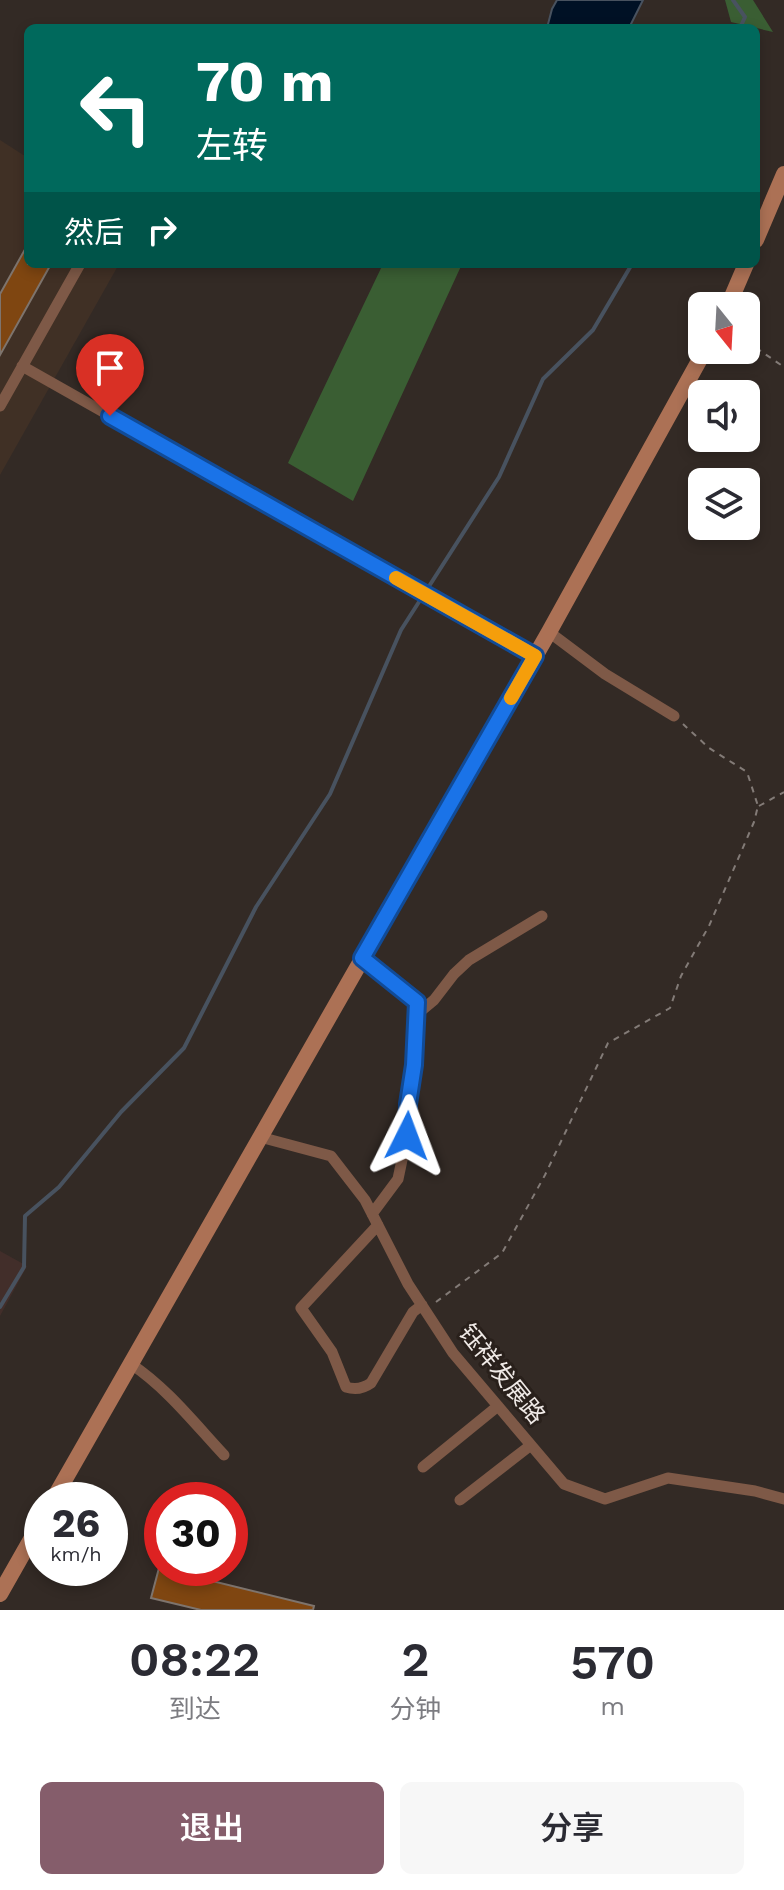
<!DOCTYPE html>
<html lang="zh">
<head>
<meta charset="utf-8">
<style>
  body { margin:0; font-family:"Work Sans","Noto Sans SC",sans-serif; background:#f7f7f7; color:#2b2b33; height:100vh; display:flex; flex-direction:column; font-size:30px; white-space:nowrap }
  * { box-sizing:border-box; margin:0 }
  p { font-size:26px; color:#7c7c81 }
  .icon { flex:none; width:44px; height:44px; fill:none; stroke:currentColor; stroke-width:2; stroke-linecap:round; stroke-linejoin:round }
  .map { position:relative; height:1610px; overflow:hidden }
  .panel { display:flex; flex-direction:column; background:#fff; flex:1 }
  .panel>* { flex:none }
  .banner { position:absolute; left:24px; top:24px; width:736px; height:244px; border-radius:12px; box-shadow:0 4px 12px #0003; background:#00695c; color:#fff; overflow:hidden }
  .needle { width:52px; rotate:162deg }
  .controls { position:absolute; left:688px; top:292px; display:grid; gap:16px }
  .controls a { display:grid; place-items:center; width:72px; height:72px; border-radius:12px; background:#fff; box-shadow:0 4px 12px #0003; font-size:40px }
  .speed { position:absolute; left:24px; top:1482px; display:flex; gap:16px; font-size:40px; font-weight:700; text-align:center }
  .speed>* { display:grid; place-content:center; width:104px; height:104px; border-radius:50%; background:#fff; box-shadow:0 4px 12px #0003; line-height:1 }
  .speed small { font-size:20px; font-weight:400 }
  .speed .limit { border:12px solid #d22; background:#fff; color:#111 }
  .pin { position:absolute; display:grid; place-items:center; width:68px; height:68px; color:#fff; margin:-82px -34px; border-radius:50% 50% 50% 0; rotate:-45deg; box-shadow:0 0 8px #0007 }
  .pin .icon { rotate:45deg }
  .me { position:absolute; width:88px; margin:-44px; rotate:3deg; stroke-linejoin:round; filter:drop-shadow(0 0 6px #0008) }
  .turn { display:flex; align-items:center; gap:28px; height:168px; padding:0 40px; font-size:36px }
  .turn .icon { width:104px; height:104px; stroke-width:2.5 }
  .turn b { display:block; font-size:56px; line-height:68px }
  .then { display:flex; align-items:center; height:76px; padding:0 40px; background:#0003; gap:16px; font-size:30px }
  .eta { display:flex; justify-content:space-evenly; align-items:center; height:136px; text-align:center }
  .eta b { font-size:48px; font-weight:600; line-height:56px }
  .action { display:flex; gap:16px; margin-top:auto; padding:16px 40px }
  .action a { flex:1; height:92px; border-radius:12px; background:#855d6b; color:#fff; font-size:32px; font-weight:600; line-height:92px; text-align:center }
  .action a+a { background:#f7f7f7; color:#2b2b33 }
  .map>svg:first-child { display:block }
  .commercial { fill:#403025 }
  .industrial { fill:#422e2a }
  .green { fill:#3a5e33 }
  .water { fill:#001125; stroke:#48525f; stroke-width:2 }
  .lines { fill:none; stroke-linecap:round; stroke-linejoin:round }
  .stream { stroke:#48525f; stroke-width:4 }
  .building { fill:#7f4611; stroke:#7e746d; stroke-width:2 }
  .path { stroke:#837b77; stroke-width:2; stroke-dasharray:6 6; stroke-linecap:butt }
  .street { stroke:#7e5947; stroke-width:11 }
  .secondary { stroke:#ac7155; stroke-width:16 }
  .route-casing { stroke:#114b97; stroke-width:20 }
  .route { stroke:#1a73e8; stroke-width:14 }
  .slow { stroke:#f59e0b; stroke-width:14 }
  .labels { text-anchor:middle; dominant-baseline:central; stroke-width:6; stroke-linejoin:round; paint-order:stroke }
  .street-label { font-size:24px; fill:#f0eae7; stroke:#29201b }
</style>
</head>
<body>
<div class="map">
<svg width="784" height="1610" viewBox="0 0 784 1610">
  <rect width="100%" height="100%" fill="#332a25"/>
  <path class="commercial" d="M0,140L28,158V264H119L0,475Z"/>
  <path class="industrial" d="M0,1251L27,1266L0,1316Z"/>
  <path class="green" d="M725,0H753L773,32L731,22Z
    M383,264H462L353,501L288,463Z"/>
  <path class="water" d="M557,0H643L629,28H547L552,9Z"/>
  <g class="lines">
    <path class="stream" d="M733,0L745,17L740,28
      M0,1307L24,1267L25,1216L59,1187L121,1112L184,1048L256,907L330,794L401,630L499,477L543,379L593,330L632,264"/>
  </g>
  <path class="building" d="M28,244V264H51L0,355V294Z
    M159,1568L314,1606L313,1610H201L151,1598Z"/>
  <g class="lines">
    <path class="path" d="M746,341L784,367
      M759,806L784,792
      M436,1302L502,1253L545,1175L608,1043L670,1008L681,976L709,926L754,822L758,806L747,772L709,748L683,724"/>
    <path class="street" d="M22,366L535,656
      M0,406L80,264
      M549,632L605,674L674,716
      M362,958L417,1002L414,1065L408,1104L407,1136L398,1179L372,1214
      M416,1015L434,1000L454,974L469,960L542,916
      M260,1137L331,1156L365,1200L408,1284L453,1353L564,1484L605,1499L668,1478L755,1491L784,1499
      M378,1225L301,1308L332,1352L346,1387C355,1390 364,1388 371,1383L413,1312L422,1305
      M131,1364C167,1388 195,1424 224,1455
      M423,1467L498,1406
      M460,1500L531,1445"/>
    <path class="secondary" d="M756,240L784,174
      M728,306L746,264
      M53,1500L549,632L705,350
      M0,1594L42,1520"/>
  </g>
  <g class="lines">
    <defs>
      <path id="route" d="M110,416L535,656L362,958L417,1002L414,1065L408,1104L407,1136"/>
    </defs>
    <use href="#route" class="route-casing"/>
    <use href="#route" class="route"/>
    <path class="slow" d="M396,578L535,656L511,698"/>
  </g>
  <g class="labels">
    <g class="street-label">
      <text transform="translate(502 1374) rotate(51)">钰祥发展路</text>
    </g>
  </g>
</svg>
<div class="controls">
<a><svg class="needle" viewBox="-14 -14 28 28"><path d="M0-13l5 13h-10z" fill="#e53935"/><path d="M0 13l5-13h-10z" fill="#7c7c81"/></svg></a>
<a><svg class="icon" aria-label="sound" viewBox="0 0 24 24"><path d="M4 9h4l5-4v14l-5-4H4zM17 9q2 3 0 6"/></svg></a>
<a><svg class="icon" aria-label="layers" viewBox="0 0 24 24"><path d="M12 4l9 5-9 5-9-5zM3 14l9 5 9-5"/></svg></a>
</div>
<div class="speed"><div>26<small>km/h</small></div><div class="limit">30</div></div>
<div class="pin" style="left:110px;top:416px;background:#d93025"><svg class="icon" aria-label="arrive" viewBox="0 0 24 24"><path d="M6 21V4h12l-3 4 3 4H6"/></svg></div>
<svg class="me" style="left:407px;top:1136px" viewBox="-20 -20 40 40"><path d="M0-17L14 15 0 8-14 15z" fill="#1a73e8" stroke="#fff" stroke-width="4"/></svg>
<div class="banner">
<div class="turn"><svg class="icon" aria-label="left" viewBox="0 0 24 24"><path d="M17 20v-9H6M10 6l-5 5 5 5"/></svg><div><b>70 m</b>左转</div></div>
<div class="then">然后<svg class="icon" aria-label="right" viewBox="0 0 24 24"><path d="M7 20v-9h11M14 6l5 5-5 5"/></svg></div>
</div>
</div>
<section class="panel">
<div class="eta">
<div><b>08:22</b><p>到达</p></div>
<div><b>2</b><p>分钟</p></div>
<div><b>570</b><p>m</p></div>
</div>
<div class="action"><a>退出</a><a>分享</a></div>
</section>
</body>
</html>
